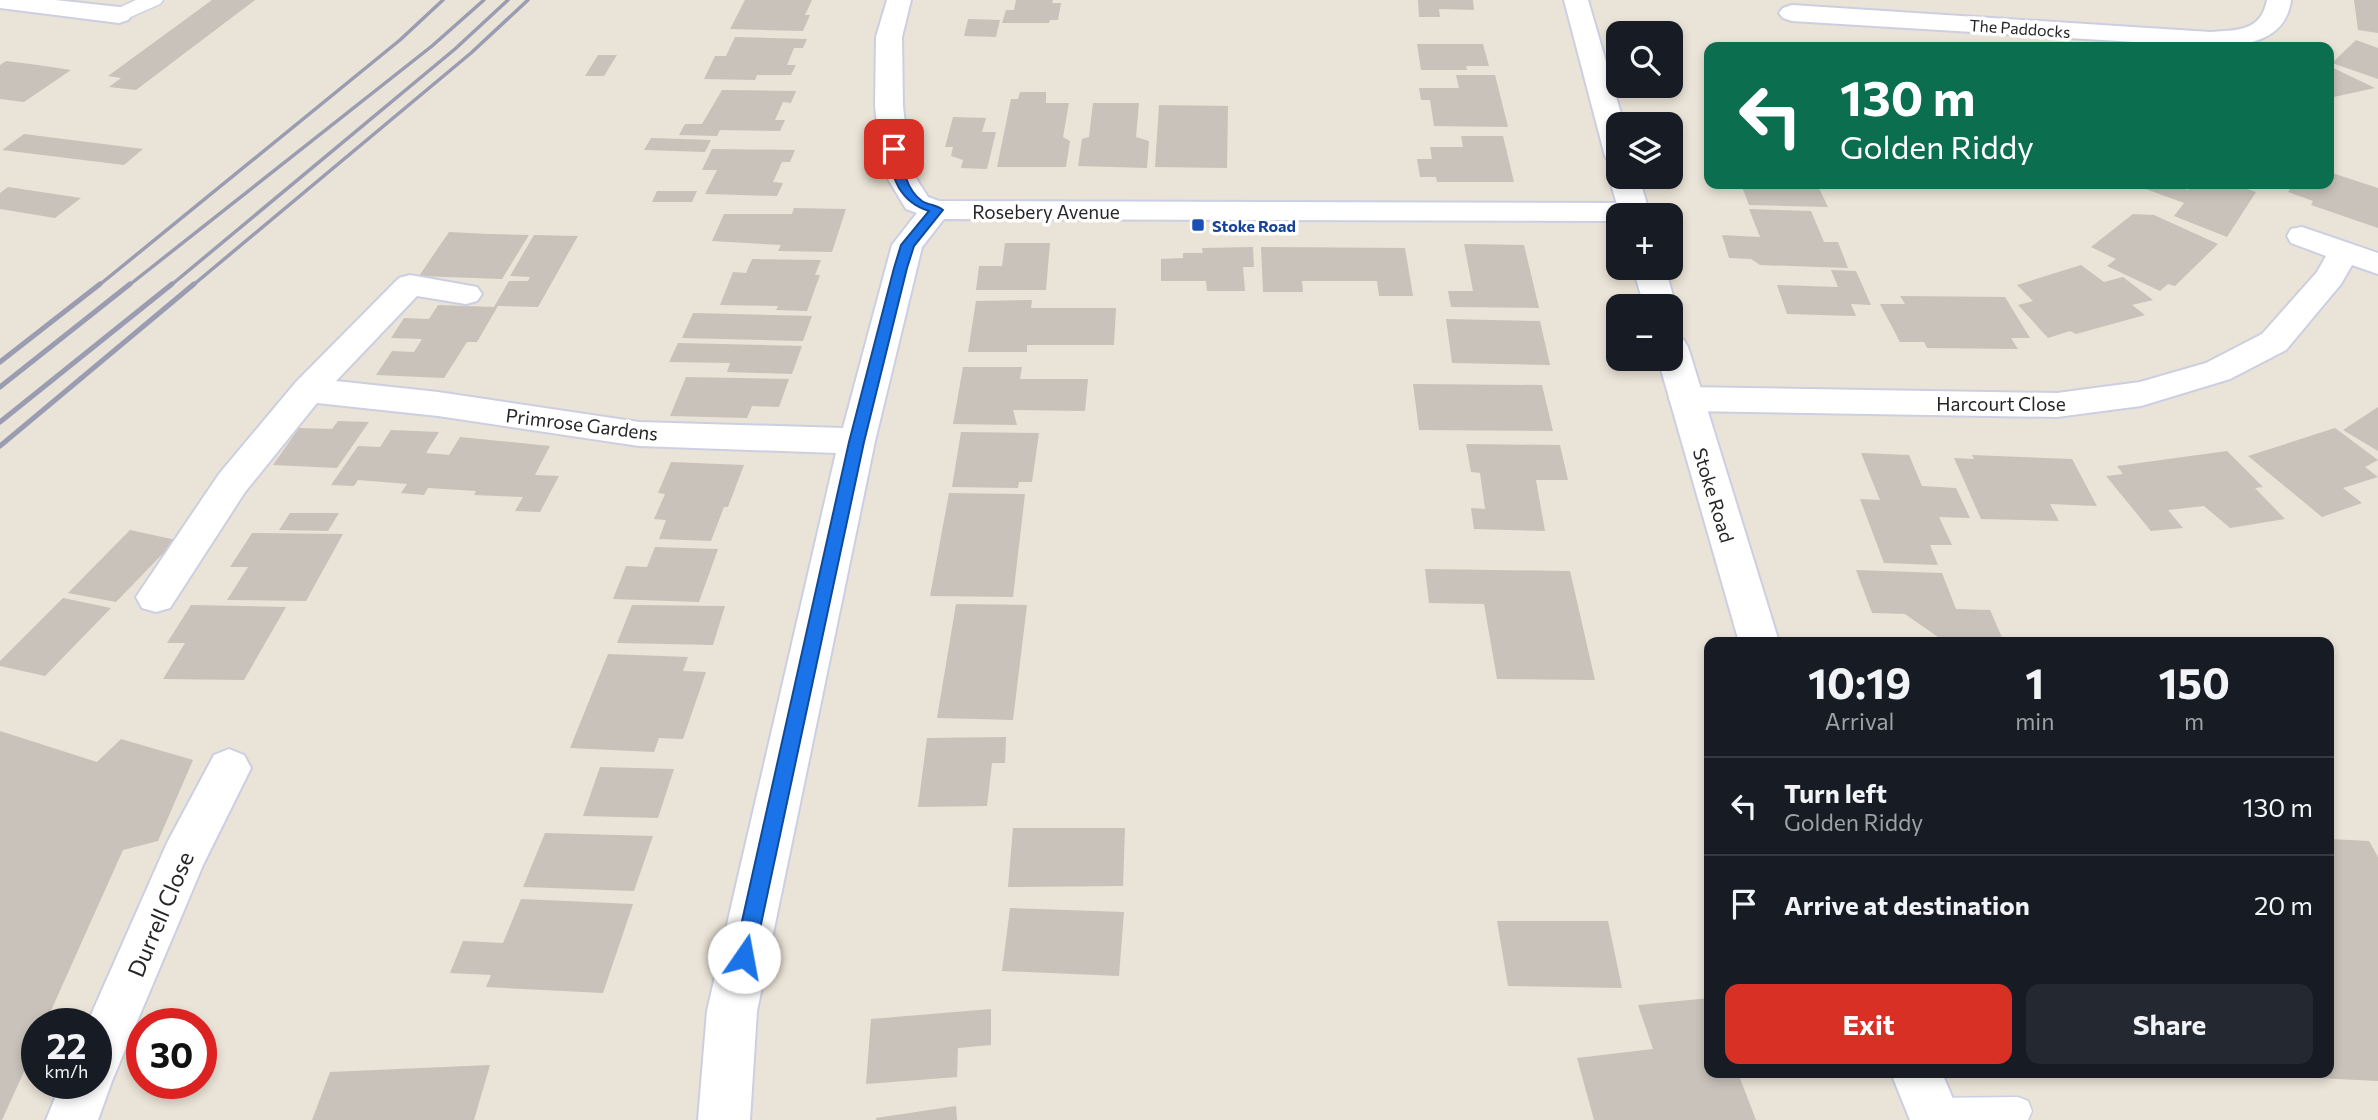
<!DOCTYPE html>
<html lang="en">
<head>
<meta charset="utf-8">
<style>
  body { margin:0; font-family:Commissioner,sans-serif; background:#242831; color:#f1f3f6; height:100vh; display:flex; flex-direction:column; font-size:26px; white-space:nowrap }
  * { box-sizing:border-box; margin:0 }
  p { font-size:23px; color:#9ea1a6 }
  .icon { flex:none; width:38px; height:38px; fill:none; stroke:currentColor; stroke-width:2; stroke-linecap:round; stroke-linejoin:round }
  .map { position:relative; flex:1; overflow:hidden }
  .side { position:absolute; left:1704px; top:637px; width:630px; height:441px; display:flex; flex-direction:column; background:#171b24; border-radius:14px; box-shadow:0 4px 10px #0003 }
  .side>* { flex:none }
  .hud { position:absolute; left:1704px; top:42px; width:630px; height:147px; border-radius:14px; box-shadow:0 4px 10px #0003; background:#0b6e4f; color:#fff; overflow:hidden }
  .controls { position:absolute; left:1606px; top:21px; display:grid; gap:14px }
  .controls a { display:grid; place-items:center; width:77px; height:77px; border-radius:14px; background:#171b24; box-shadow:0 4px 10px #0003; font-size:35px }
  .speed { position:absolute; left:21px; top:1008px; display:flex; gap:14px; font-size:35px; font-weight:700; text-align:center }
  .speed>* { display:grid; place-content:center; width:91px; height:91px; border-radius:50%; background:#171b24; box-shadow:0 4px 10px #0003; line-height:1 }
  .speed small { font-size:18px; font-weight:400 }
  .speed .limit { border:10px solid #d22; background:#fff; color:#111 }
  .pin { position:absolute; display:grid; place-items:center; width:60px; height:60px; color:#fff; margin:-30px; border-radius:14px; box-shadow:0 4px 10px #0006 }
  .me { position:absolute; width:77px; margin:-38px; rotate:12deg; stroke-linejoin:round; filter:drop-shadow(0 0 5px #0008) }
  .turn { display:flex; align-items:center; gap:24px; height:147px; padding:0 21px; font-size:32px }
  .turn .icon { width:91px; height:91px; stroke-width:2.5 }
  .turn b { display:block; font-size:49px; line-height:60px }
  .eta { display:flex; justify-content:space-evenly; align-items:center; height:119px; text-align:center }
  .eta b { font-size:42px; font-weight:700; line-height:49px }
  .primary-button { display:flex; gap:14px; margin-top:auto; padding:14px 21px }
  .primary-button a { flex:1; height:80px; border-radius:14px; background:#d93025; color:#fff; font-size:28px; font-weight:700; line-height:80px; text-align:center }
  .primary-button a+a { background:#242831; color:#f1f3f6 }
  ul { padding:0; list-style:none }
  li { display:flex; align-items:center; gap:21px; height:98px; padding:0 21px; border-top:2px solid #363941 }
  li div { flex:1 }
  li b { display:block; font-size:26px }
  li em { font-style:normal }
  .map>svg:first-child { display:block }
  .building { fill:#c8c2ba }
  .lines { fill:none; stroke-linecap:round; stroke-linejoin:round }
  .service-casing { stroke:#cccfe1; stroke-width:3 }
  .pedestrian-casing { stroke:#cccfe1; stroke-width:3 }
  .minor-casing { stroke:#cccfe1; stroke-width:4 }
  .tertiary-casing { stroke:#cccfe1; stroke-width:4 }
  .service { fill:#fff; fill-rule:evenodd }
  .pedestrian { fill:#fff; fill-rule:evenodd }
  .minor { fill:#fff; fill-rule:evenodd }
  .tertiary { fill:#fff; fill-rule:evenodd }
  .rail-far1 { stroke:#9a9cb2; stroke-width:3.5 }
  .rail { stroke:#9a9cb2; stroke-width:5 }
  .route { fill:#1a73e8; stroke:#114b97; stroke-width:2 }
  .transit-dot { fill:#1a4fb4; stroke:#fff; stroke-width:2.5 }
  .labels { text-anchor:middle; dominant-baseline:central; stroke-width:7; stroke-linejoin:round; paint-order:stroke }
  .far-street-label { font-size:16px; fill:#262626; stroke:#fff }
  .far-transit-label { font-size:16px; font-weight:bold; fill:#164399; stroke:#fff; text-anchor:start }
  .street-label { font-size:19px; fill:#262626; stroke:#fff }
  .near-street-label { font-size:23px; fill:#262626; stroke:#fff }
</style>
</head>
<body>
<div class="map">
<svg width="2378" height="1120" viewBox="0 0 2378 1120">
  <rect width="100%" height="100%" fill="#eae3d7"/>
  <path class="building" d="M212,0H255L136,90L109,87L121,78L108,76Z
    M745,0H812L805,15H810L803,31L730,29Z
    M1016,0H1053L1052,3H1061L1058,20H1050L1049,23H1002L1006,10H1014Z
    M1418,0H1473L1474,10L1439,9L1440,17H1419Z
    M2354,0H2378V33L2358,30Z
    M968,19L1000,20L996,37L964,36Z
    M735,37L807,39L803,48H794L787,65H796L791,75H757L755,80L704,79L715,56H726Z
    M2356,40L2378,48V79L2332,63Z
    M1417,44H1483L1489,66H1466L1467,70H1421Z
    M598,55H617L604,76H585Z
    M6,61L38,65L71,70L24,102L0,99V65Z
    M2329,66L2375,88L2329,98Z
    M1456,75H1495L1508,127L1434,126L1430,100H1421L1419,88H1459Z
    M722,90L796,91L791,103L783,102L775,120H785L780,131L720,130L717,136L679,135L685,124H702Z
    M1020,92H1046V103H1069L1063,137L1070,141L1066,167H997L1011,99H1018Z
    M1093,103H1139L1136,137L1149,141L1147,168L1078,166L1082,139L1089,137Z
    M1159,105L1228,106L1227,168L1155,167Z
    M953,117L986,118L982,132H996L987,169L961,168L963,160L951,156L953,147H945Z
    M24,134L143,149L124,165L2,150Z
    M1461,136H1503L1514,182H1437L1436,177H1420L1417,159H1432L1430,147H1463Z
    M651,138L711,140L705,152L644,150Z
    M712,149L795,150L790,162H782L773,182L783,183L777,196L705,194L717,170H702Z
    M2329,172L2378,188V228L2311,205L2313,201L2288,192L2293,184H2329Z
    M1741,184H1817L1828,207L1749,205Z
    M2146,184H2170L2188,190L2193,184H2233L2256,192L2227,237L2174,216L2184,203L2143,188Z
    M8,187L81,198L55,218L0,209V193Z
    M657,191H697L692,202H652Z
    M794,208L846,209L832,252L778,251L781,245L712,241L724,214H792Z
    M1749,209L1811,211L1824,242H1838L1848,268L1760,265L1751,259L1729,258L1722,235L1760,237Z
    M2133,214L2154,215L2218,244L2175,286L2168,284L2160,291L2107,266L2116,259L2091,247Z
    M449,232L489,234L529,235L502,279L419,276Z
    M534,235L578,236L538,307L498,306L477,342H467L444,378L376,375L392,351L414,352L422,339L391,338L404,318L429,319L438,305L494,307L509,281H528L530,277L510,276Z
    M1005,243H1050L1046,290H976L979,266H1002Z
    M1464,244L1524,245L1539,308L1451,307L1448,291H1473Z
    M1253,247L1254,267H1243L1245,291H1207L1206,281H1161V259L1183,258V253H1203L1202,248Z
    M1261,247L1405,248L1413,296H1379L1377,281H1302L1303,292H1263Z
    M752,259L821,260L815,275H820L807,311L776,310L778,306L720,305L733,272L746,273Z
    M2081,265L2104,282L2123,277L2153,300L2132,305L2145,315L2076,334L2070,331L2048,338L2018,305L2033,301L2017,285Z
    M1831,270L1856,271L1871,305L1851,304L1856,316L1787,314L1777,285L1838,287Z
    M1900,296L2005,297L2030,338H2011L2018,349L1927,348L1924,342H1900L1880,304H1905Z
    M1032,300L1031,308H1116L1114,345H1027V352H968L976,301Z
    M693,313L812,316L803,341L682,338Z
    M1446,319L1540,321L1550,365L1452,363Z
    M678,343L802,346L792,374L727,372L730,363L669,362Z
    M963,367H1022L1020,379H1088L1085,411L1013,410L1017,425L953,424Z
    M686,377L789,379L779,407L752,406L747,418L670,416Z
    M1413,384L1542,385L1553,431L1419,430Z
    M2378,407V451L2343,430Z
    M338,421L369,422L337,468L273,465L299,428L332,429Z
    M2335,428L2378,460L2365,467L2378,477L2343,488L2362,503L2322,517L2248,456Z
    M391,430L439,432L426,453L449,455L460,437L550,446L535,475L559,476L540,512L515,511L523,497L474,495L476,491L428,488L424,495L401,493L407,484L358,480L354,486L331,485L358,446L380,447Z
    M961,432L1039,433L1032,482H1019L1018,488L952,487Z
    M1466,444L1560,445L1568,480H1536L1545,531L1474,529L1471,508L1485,509L1480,473L1471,472Z
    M2227,451L2263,487L2255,488L2285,519L2230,528L2204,506L2168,510L2183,528L2151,531L2106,476L2123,474L2117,466Z
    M1861,453L1909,455L1922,486L1956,488L1970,518L1939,517L1952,545H1930L1938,565L1884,563L1860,499L1880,500Z
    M1972,455L2072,459L2097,506L2050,504L2059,521L1981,519L1954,458L1974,459Z
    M671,462L744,465L728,507H724L711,541L659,539L666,520L654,519L665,494L658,493Z
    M949,493L1025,494L1013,597L930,596Z
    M290,513H339L328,531L279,530Z
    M130,530L176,540L116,602L68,593Z
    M252,533L343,534L306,601L227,600L248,567H230Z
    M655,547L718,549L699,602L613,599L626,566L647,567Z
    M1425,569L1570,571L1595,680L1497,679L1484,604L1429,603Z
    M1856,570L1942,573L1956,609L1990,610L2004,642H1945L1905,614L1872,613Z
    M63,598L111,608L45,676L0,666V661Z
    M956,604L1027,605L1013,720L937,718Z
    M191,605L286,607L244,680L163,679L185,643H167Z
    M632,605L725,606L713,645L617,643Z
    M608,654L688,657L683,671L706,672L683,739L659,738L654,752L570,748Z
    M0,731L97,762L121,739L193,760L158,841L123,850L45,1024H37V1043L2,1120H0Z
    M1006,737L1005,763H992L987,806L918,807L927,738Z
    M600,767L674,769L658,818L583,816Z
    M1013,828H1125L1123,886L1008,887Z
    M545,833L653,836L634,891L523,887Z
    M2329,839L2369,841L2378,857V1081L2257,1075V1073H2329Z
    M521,899L633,904L603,993L486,987L491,975L450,973L463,941L503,943Z
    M1010,908L1124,912L1119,976L1002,971Z
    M1497,921H1608L1622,988L1508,986Z
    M1710,998V1073H1738L1756,1120H1594L1577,1058L1653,1049L1638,1005Z
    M991,1009V1045L958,1048L957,1077L866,1084L871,1019Z
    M490,1065L474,1120H312L330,1072Z
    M956,1106L957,1120H876V1118Z"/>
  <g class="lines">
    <defs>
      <path id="service" d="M2018,1097L2028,1101L2032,1111L2028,1120H1921L1918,1112L1922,1102L1932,1098Z"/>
      <path id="pedestrian" d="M136,0H163L160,4L126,19H112L109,15L112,11Z"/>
      <path id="minor" d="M0,0H55L119,7L128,10L132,15L128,20L119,23L0,8Z
        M887,0H911L902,37L903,106L910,169L928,197L939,201L1634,203L1645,206L1649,212L1647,215H1619V221L944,219L922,247L875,441L757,1011L750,1120H698L707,1011L836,453L639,446L438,416L317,403L245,492L170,608L156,612L142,608L136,597L219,474L296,382L399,278L410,275L477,287L482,294L477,301L466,304L417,296L336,381L438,392L639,422L843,428L892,245L917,213L906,209L882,169L875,106L876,37Z
        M2267,0H2291C2286,39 2250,45 2217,47L1792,21L1783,18L1779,13L1783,8L1792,5L2210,32C2237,30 2261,32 2267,0Z
        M2302,227L2378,253V274L2352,265L2341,284L2286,350L2230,379L2141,406L2057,417L1686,411L1674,407L1669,399L1674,391L1686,387L2057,393L2140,382L2206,363L2262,334L2317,272L2326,256L2291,243L2287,236L2291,229Z
        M229,749L244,755L251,768L203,865L112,1081L98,1120H46L61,1083H96V1024H87L167,843L214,755Z"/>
      <path id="tertiary" d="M1564,0H1588L1624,124H1619V165L1609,162L1605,156Z
        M1619,170V177H1639L1650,215H1620L1609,177L1614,171Z
        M1633,268H1665L1676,306L1671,313V306H1644Z
        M1671,336L1683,339L1688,347L1779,642H1739L1658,359H1671Z
        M1891,1073H1942L1962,1120H1910Z"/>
    </defs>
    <use href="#service" class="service-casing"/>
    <use href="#pedestrian" class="pedestrian-casing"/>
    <use href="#minor" class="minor-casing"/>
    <use href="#tertiary" class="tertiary-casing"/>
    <use href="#service" class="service"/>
    <use href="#pedestrian" class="pedestrian"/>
    <use href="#minor" class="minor"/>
    <use href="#tertiary" class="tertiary"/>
    <path class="rail-far1" d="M98,286L400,40L443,0
      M128,286L432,46L484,0
      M170,286L455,49L508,0
      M192,286L471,53L528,0"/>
    <path class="rail" d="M0,362L100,284
      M0,387L130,284
      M0,422L172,284
      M0,446L194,284"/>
  </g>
  <path class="route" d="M894,146L900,149C902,166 906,190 922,201C928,205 937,205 943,210L914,246L907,268L864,442L754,957L751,964L744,967L737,964L734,957L849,442L894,268L901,245L929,211C900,202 891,178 888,149Z"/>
  <rect class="transit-dot" x="1191" y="218" width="14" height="14" rx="3.5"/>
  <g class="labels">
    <g class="far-street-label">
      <text transform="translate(2020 28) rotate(4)">The Paddocks</text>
    </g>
    <g class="far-transit-label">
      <text x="1212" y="225">Stoke Road</text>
    </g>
    <g class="street-label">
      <text x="1046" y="211">Rosebery Avenue</text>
      <text x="2001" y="403">Harcourt Close</text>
      <text transform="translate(582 424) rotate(7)">Primrose Gardens</text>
      <text transform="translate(1714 495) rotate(73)">Stoke Road</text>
    </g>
    <g class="near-street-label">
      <text transform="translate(160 914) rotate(-67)">Durrell Close</text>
    </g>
  </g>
</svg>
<div class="controls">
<a><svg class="icon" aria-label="search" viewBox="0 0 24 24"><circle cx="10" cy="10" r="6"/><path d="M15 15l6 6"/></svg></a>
<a><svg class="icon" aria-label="layers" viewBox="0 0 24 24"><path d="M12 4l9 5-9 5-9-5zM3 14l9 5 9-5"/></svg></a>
<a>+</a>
<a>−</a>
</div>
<div class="speed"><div>22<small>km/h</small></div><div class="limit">30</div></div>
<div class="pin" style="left:894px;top:149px;background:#d93025"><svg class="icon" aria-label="arrive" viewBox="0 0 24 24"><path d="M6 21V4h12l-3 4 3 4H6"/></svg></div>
<svg class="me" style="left:744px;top:957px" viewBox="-20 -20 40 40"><circle r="19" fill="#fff"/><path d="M0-13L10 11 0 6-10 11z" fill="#1a73e8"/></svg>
<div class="hud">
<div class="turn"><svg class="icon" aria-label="left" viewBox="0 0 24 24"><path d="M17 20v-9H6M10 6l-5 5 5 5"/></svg><div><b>130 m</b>Golden Riddy</div></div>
</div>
<section class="side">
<div class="eta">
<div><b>10:19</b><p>Arrival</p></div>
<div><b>1</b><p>min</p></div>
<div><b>150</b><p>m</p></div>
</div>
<ul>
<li><svg class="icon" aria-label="left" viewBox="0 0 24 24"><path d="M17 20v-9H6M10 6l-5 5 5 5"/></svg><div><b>Turn left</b><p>Golden Riddy</p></div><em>130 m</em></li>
<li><svg class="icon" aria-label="arrive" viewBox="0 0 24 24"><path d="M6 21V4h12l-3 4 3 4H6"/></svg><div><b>Arrive at destination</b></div><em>20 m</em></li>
</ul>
<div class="primary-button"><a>Exit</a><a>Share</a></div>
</section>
</div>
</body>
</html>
